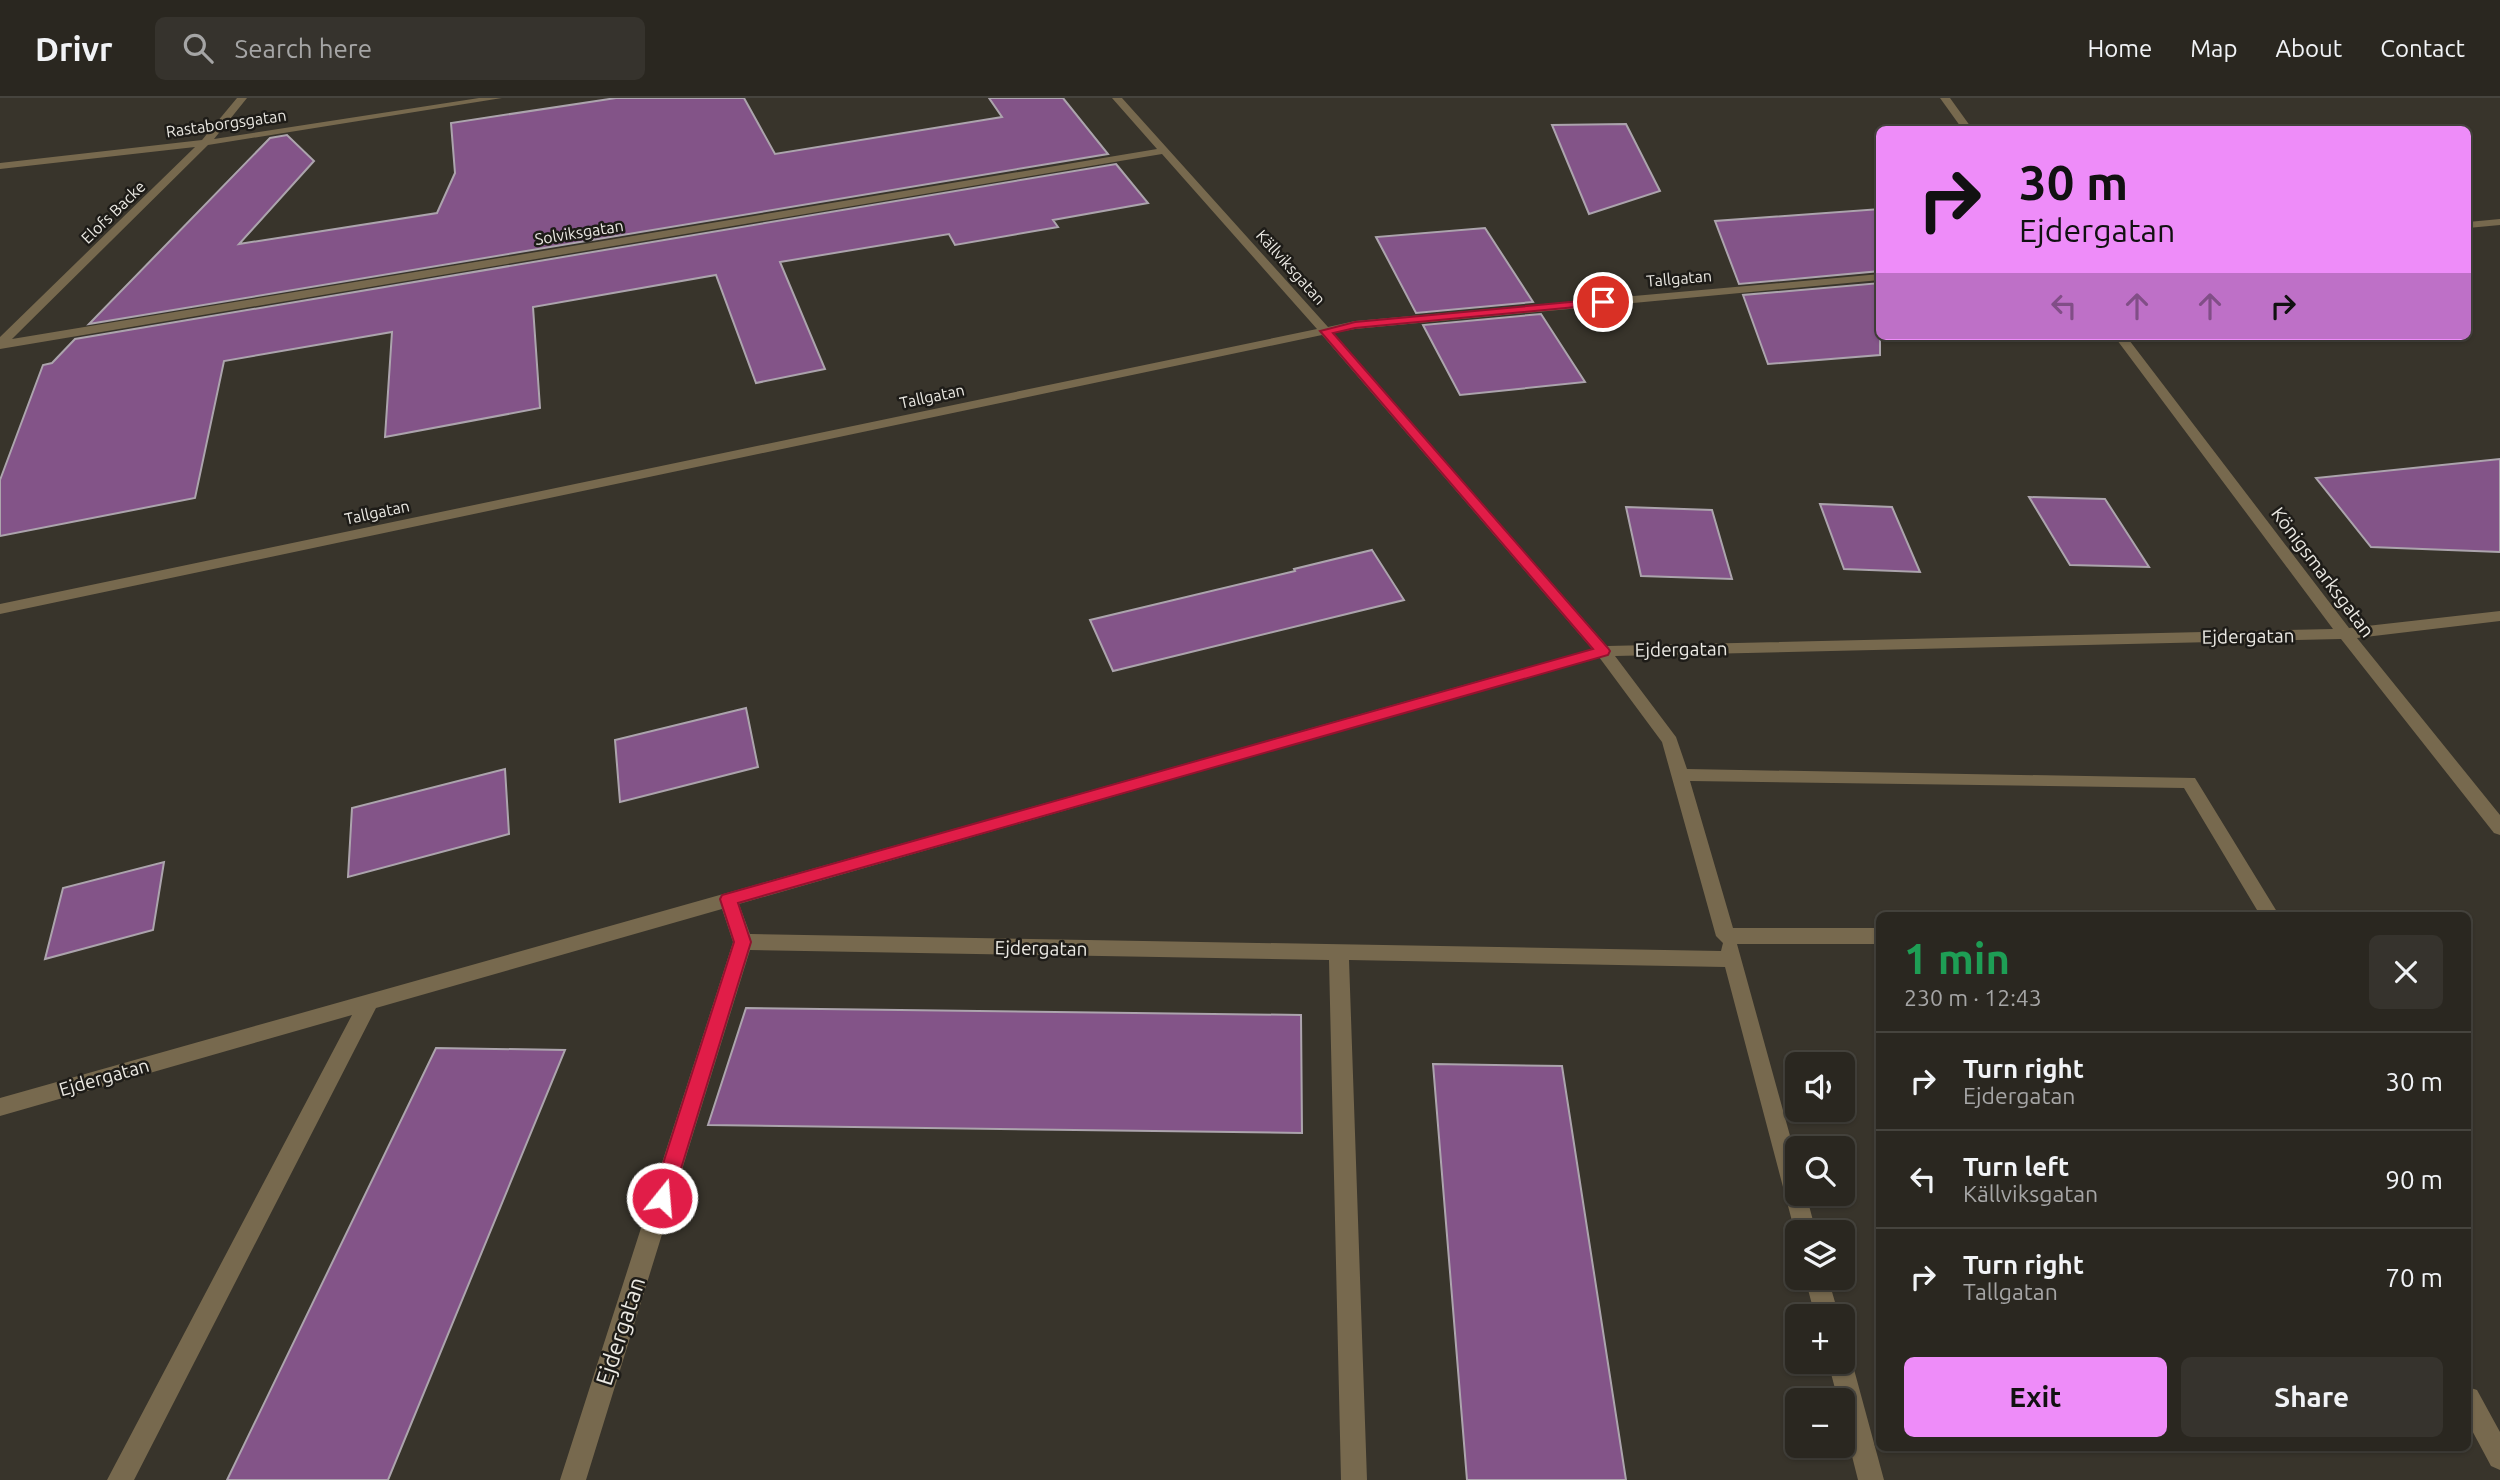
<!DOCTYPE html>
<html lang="en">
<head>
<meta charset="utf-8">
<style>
  body { margin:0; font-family:Ubuntu,sans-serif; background:#36332d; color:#f1f3f6; height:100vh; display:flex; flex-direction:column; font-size:26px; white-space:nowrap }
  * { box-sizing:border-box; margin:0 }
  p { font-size:23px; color:#a5a5a5 }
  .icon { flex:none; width:38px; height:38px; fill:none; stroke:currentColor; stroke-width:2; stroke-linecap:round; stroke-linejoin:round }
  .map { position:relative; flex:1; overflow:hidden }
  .drawer { position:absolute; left:1876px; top:814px; width:595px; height:539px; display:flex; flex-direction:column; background:#2a2720; border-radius:10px; box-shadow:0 2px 5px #0004,0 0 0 2px #46443e }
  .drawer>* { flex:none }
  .hud { position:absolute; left:1876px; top:28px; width:595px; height:214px; border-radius:10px; box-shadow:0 2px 5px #0004,0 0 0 2px #46443e; background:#ee8cf9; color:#111; overflow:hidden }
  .fabs { position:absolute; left:1785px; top:954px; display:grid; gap:14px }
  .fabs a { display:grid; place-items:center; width:70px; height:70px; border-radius:10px; background:#2a2720; box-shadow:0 2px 5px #0004,0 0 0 2px #46443e; font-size:35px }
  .pin { position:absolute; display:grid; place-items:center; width:60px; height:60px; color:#fff; margin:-30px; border:4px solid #fff; border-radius:50%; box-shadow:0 2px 7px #0007 }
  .me { position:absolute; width:77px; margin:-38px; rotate:17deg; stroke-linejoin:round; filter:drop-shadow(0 0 5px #0008) }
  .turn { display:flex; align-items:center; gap:24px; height:147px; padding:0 28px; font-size:32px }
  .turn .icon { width:91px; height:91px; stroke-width:2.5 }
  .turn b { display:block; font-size:49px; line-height:60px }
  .lanes { display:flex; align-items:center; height:66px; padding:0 28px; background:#0003; justify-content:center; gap:35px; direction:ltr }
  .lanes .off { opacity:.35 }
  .round { display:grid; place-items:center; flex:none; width:74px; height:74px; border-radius:10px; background:#36332d }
  .summary { display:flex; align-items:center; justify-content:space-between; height:119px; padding:0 28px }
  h1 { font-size:42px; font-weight:700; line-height:52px; color:#1e9e55 }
  .action { display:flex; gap:14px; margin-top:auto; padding:14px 28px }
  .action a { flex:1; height:80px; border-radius:10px; background:#ee8cf9; color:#111; font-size:28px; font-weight:700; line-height:80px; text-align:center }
  .action a+a { background:#36332d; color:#f1f3f6 }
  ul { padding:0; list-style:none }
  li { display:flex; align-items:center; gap:21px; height:98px; padding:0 28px; border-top:2px solid #46443e }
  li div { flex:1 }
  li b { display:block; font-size:26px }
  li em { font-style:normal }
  header { display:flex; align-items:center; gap:42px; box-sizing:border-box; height:98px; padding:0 35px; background:#2a2720; border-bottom:2px solid #46443e }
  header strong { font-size:33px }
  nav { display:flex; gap:38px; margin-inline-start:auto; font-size:24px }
  .search { width:490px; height:63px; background:#36332d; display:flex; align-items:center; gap:18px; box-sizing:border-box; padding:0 24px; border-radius:10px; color:#a5a5a5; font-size:26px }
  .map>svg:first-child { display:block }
  .building { fill:#835488; stroke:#aca4ad; stroke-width:2 }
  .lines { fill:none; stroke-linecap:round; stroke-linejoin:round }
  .minor { fill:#77694e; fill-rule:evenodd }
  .route { fill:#e11d48; stroke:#92132f; stroke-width:2 }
  .labels { text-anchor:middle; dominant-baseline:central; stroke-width:5; stroke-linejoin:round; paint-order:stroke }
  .far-street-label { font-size:16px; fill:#ebe9e3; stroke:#1e1c18 }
  .street-label { font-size:19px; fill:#ebe9e3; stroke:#1e1c18 }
  .near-street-label { font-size:23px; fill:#ebe9e3; stroke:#1e1c18 }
</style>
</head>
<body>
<header>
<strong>Drivr</strong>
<div class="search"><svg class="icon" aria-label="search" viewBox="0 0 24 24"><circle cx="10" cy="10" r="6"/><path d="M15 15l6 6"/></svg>Search here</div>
<nav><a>Home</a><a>Map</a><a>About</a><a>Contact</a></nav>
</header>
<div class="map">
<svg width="2500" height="1382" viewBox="0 0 2500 1382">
  <rect width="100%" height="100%" fill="#38342b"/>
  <path class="building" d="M616,0H744L775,56L1002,19L989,0H1063L1108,56L89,226L270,40L287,37L314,63L239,146L437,115L455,75L451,25Z
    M1626,26L1660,93L1589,116L1552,27Z
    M1116,66L1148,105L1053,122L1058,129L955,147L949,136L780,164L825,271L756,285L716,177L533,209L540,310L385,339L392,234L224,263L195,400L0,438V382L43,267L52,265L75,241Z
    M1880,111V173L1739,186L1715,123Z
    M1485,130L1533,204L1416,215L1376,139Z
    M1880,185V257L1768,266L1743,197Z
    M1541,216L1585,284L1460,297L1423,227Z
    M2500,361V454L2371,449L2316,380Z
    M2029,399L2105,401L2149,469L2070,467Z
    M1820,406L1892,409L1920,474L1844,471Z
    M1626,409L1712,412L1732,481L1641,478Z
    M1372,452L1404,502L1113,573L1090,522L1295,473L1294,471Z
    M746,610L758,669L620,704L615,642Z
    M505,671L509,736L348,779L352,710Z
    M164,764L153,832L45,861L63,790Z
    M746,910L1301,917L1302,1035L708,1027Z
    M436,950L565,952L388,1382H227Z
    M1433,966L1562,968L1626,1382H1467Z"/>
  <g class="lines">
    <path class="minor" d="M237,0H247L214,41L479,0H502L208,47L12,241L1157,51L1112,0H1122L1328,229L1355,223L1880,176V182L1355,231L1333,235L1607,548L2333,531L2114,238H2126L2349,530L2500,513V523L2357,540L2500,717V737L2494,735L2341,541L1615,558L1676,639L1687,671L2195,680L2279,817H2260L2184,690L1690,683L1733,830H1880V846H1737L1797,1063V1096H1806L1816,1134H1797V1142L1725,869L1349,862L1367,1382H1341L1329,862L750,852L586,1382H560L733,844L722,811L376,910L134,1382H107L352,917L0,1018V1000L1592,551L1322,237L0,516V506L1317,231L1162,56L0,251V239L195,49L0,71V65L202,42ZM1599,559L1662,644L1716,838L1723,845L1721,853L750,836L739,806Z
      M1940,0H1950L1973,32H1963Z
      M2500,121V127L2468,130V124Z
      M1805,1180H1828L1839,1218H1815Z
      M1843,1253L1849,1255L1852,1264L1884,1382H1858L1843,1322V1302H1838L1828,1264H1843Z
      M2468,1289L2477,1292L2500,1334V1372L2491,1368L2468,1325Z"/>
  </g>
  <path class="route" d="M1603,201L1607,202V206L1355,230L1333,235L1608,550L1610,553L1608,557L738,805L751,844L672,1100L669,1107L662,1110L655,1107L652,1100L734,844L720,801L722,797L1593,551L1320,233L1355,224Z"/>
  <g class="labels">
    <g class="far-street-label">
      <text transform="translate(226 25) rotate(-8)">Rastaborgsgatan</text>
      <text transform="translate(113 114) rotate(-44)">Elofs Backe</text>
      <text transform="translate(579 134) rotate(-9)">Solviksgatan</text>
      <text transform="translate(1291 169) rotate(48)">Källviksgatan</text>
      <text transform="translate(1679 180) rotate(-5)">Tallgatan</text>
      <text transform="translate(932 298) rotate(-12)">Tallgatan</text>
      <text transform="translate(377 414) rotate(-12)">Tallgatan</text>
    </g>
    <g class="street-label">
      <text transform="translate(2323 474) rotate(53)">Königsmarksgatan</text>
      <text transform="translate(2248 538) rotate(-1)">Ejdergatan</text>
      <text transform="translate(1681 551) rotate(-1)">Ejdergatan</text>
      <text transform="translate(1041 850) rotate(1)">Ejdergatan</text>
      <text transform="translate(104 979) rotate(-16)">Ejdergatan</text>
    </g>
    <g class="near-street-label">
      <text transform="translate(620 1233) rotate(-72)">Ejdergatan</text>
    </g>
  </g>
</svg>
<div class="fabs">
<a><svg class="icon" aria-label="sound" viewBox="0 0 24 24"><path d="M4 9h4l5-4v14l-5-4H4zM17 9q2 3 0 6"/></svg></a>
<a><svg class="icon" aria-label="search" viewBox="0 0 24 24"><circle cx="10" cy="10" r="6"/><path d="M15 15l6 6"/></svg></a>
<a><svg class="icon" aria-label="layers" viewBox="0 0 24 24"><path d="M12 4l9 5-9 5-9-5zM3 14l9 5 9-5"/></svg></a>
<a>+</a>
<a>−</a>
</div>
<div class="pin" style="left:1603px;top:204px;background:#d93025"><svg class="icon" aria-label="arrive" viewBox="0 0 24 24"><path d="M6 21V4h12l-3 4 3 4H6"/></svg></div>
<svg class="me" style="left:662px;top:1100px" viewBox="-20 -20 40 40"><circle r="17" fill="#e11d48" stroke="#fff" stroke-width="3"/><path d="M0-11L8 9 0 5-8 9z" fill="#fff"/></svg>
<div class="hud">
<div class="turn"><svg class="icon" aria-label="right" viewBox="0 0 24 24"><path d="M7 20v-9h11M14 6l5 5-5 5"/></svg><div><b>30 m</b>Ejdergatan</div></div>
<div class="lanes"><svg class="icon off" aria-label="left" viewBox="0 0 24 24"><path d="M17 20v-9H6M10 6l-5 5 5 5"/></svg><svg class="icon off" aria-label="ahead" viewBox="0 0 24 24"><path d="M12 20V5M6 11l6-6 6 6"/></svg><svg class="icon off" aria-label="ahead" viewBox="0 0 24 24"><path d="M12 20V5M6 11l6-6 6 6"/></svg><svg class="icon" aria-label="right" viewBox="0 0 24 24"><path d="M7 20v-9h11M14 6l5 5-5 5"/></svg></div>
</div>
<section class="drawer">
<div class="summary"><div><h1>1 min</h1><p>230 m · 12:43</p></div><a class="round"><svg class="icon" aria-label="close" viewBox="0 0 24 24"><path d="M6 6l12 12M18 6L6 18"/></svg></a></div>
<ul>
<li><svg class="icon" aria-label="right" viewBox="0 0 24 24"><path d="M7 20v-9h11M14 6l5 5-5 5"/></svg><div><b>Turn right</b><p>Ejdergatan</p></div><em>30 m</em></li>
<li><svg class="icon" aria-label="left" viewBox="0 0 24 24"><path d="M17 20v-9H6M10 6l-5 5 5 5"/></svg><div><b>Turn left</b><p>Källviksgatan</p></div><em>90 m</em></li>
<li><svg class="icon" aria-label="right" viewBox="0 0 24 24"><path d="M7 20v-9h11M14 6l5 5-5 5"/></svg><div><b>Turn right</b><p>Tallgatan</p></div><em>70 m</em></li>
</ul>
<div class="action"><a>Exit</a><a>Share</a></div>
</section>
</div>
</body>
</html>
